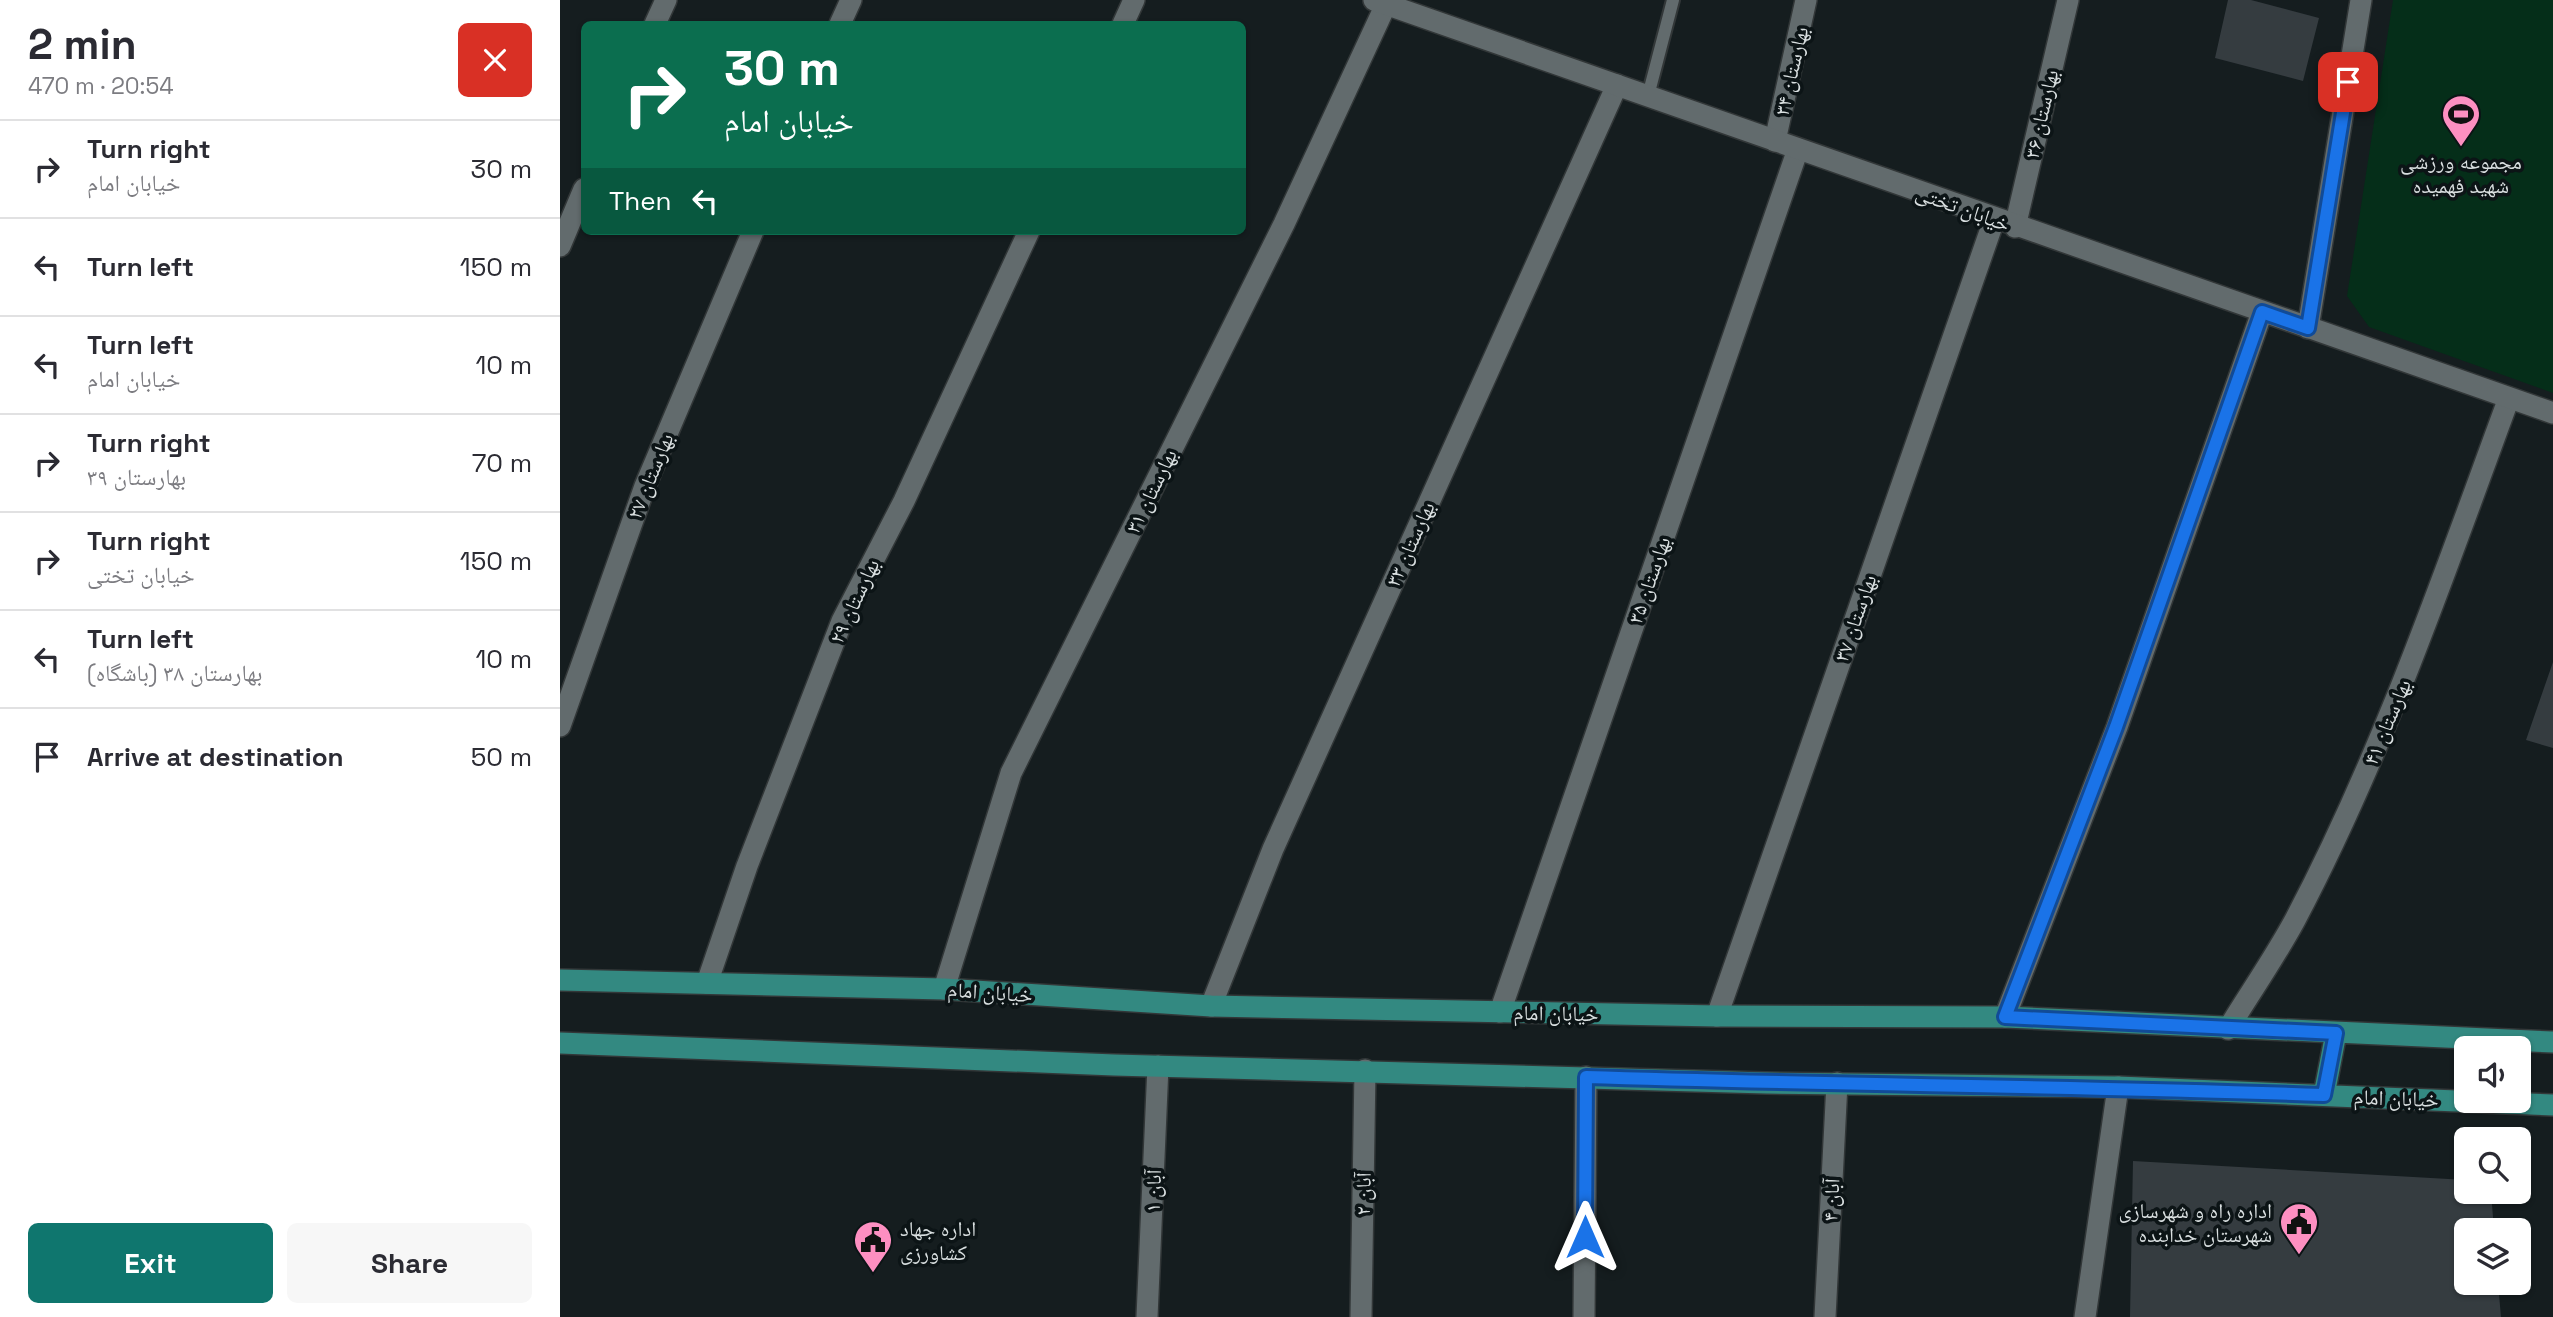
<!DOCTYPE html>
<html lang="en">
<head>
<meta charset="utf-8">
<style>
  body { margin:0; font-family:"Space Grotesk","Noto Naskh Arabic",sans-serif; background:#f7f7f7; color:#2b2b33; height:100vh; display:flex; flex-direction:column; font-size:26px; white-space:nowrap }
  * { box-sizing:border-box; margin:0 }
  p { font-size:23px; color:#7c7c81 }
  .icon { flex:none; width:38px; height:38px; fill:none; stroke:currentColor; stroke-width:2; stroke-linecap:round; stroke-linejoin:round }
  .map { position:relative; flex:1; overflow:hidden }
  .side { display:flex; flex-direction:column; background:#fff; width:560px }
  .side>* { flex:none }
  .hud { position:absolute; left:21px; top:21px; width:665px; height:214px; border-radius:10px; box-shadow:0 2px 5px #0004; background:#0b6e4f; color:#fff; overflow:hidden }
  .tools { position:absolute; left:1894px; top:1036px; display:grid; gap:14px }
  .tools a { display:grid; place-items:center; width:77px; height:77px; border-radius:10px; background:#fff; box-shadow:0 2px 5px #0004; font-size:35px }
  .pin { position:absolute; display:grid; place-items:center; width:60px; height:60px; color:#fff; margin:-30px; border-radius:14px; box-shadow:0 4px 10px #0006 }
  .me { position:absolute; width:77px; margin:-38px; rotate:0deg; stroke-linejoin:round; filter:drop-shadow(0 0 5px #0008) }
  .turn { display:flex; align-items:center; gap:24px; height:147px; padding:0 28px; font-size:32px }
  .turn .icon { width:91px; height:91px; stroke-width:2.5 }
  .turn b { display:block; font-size:49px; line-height:60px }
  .then { display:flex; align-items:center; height:66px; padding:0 28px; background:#0003; gap:14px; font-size:26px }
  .round { display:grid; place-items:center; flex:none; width:74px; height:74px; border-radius:10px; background:#f7f7f7 }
  .summary { display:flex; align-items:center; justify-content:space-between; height:119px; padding:0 28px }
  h1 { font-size:42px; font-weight:600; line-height:52px }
  .button { display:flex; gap:14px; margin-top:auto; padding:14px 28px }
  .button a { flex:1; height:80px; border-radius:10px; background:#0f766e; color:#fff; font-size:28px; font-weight:600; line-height:80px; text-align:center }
  .button a+a { background:#f7f7f7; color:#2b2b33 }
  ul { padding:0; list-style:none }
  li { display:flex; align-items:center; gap:21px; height:98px; padding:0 28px; border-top:2px solid #e1e1e2 }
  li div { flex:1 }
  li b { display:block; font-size:26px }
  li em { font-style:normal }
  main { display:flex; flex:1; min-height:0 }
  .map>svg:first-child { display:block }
  .green { fill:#052e19 }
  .building { fill:#353c40 }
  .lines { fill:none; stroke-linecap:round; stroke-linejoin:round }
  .service-casing { stroke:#323738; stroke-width:16 }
  .minor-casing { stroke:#323738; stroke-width:24 }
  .tertiary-casing { stroke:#323738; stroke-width:24 }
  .primary-casing { stroke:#323738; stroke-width:24 }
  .service { stroke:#626b6d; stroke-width:12 }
  .minor { stroke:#626b6d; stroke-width:21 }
  .tertiary { stroke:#626b6d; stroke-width:21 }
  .primary { stroke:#338981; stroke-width:21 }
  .route-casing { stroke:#114b97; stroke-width:18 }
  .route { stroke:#1a73e8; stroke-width:12 }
  .labels { text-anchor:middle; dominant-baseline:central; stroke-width:7; stroke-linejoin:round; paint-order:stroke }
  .street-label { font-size:21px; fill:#d9dfe0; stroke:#0c1416 }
  .poi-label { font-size:21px; fill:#d9dfe0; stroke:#0c1416 }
</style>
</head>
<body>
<main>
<section class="side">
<div class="summary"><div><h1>2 min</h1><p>470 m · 20:54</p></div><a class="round" style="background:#d93025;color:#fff"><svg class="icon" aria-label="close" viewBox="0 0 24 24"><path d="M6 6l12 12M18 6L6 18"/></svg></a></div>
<ul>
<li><svg class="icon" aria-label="right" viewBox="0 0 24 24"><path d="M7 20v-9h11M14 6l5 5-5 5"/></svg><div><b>Turn right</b><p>خیابان امام</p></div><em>30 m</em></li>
<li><svg class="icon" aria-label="left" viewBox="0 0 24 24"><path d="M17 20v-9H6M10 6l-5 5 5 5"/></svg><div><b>Turn left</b></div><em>150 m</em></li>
<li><svg class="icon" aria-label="left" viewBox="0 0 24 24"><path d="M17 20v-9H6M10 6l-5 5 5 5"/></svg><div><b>Turn left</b><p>خیابان امام</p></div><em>10 m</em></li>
<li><svg class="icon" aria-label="right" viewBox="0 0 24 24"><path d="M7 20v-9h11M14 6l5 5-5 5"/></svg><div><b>Turn right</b><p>بهارستان ۳۹</p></div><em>70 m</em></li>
<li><svg class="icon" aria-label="right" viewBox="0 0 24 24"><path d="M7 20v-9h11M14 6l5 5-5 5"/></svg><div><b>Turn right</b><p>خیابان تختی</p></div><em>150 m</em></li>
<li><svg class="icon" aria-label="left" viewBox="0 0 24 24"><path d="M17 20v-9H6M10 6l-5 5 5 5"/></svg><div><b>Turn left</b><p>بهارستان ۳۸ (باشگاه)</p></div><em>10 m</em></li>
<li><svg class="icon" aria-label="arrive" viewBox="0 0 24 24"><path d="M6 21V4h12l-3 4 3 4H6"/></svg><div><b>Arrive at destination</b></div><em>50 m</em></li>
</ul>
<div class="button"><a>Exit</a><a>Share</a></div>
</section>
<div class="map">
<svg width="1993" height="1317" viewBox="0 0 1993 1317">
  <rect width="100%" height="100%" fill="#151d1f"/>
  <path class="green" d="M1833,0H1993V393L1809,327L1787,296Z"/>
  <path class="building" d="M1668,0H1691L1759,18L1743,81L1655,58Z
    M1993,662V748L1966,740Z
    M1573,1161L1906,1180V1192H1931L1934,1230H1906V1283H1938L1941,1317H1570Z"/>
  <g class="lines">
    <defs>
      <path id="service" d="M1088,96L1113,0"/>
      <path id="minor" d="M280,24L291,0
        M563,24L574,0
        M1215,141L1246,0
        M1455,227L1508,0
        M1748,328L1801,0
        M0,726L85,486L193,231
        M147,983L187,866L282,621L344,501L469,231
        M384,989L451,773L724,224L828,0
        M651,1006L713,849L1057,85
        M940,1012L1238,149
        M1157,1016L1434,220
        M1445,1017L1557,727L1702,312
        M1668,1029C1690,993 1715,957 1735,920C1823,753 1884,574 1949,398
        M587,1317L598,1066
        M801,1317L805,1070
        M1024,1317L1026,1077
        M1265,1317L1277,1083"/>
      <path id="tertiary" d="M814,0L1993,413
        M95,24L106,0
        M0,246L24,189
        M1525,1317L1558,1087"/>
      <path id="primary" d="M0,980L384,989L651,1006L1157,1016L1445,1017L1993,1042
        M0,1043L554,1065L1206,1083L1558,1087L1993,1105
        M1764,1095L1776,1033"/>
    </defs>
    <use href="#service" class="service-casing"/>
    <use href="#minor" class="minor-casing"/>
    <use href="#tertiary" class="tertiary-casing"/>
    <use href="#primary" class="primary-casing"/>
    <use href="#service" class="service"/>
    <use href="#minor" class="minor"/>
    <use href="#tertiary" class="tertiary"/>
    <use href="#primary" class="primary"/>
  </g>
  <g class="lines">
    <defs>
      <path id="route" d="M1025,1237L1026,1077C1272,1085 1518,1086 1764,1095L1776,1033L1445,1017L1556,727L1702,312L1748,328L1788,82"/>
    </defs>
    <use href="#route" class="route-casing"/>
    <use href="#route" class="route"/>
  </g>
  <defs>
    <symbol id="stadium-pin" viewBox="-11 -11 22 30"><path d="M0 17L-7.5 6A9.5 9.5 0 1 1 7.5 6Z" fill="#fd8fc1" stroke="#0c1416"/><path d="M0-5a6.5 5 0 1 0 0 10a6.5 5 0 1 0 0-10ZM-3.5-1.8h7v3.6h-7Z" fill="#111"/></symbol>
    <symbol id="civic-pin" viewBox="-11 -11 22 30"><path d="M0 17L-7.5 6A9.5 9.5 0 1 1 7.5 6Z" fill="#fd8fc1" stroke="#0c1416"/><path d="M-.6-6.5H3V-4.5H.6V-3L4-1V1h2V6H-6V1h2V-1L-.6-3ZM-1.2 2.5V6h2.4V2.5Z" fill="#111"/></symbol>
  </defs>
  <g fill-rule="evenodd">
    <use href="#stadium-pin" x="1879" y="92" width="44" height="60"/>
    <use href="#civic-pin" x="1717" y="1200" width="44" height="60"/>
    <use href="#civic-pin" x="291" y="1218" width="44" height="60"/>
  </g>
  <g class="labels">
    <g class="street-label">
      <text transform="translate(1231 71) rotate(-77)">بهارستان ۳۴</text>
      <text transform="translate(1481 114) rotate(-77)">بهارستان ۳۶</text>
      <text transform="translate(1403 208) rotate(20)">خیابان تختی</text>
      <text transform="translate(90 476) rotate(-68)">بهارستان ۲۷</text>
      <text transform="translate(591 491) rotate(-64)">بهارستان ۳۱</text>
      <text transform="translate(850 544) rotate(-66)">بهارستان ۳۳</text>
      <text transform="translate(1089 580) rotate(-71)">بهارستان ۳۵</text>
      <text transform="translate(294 601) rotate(-65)">بهارستان ۲۹</text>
      <text transform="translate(1295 618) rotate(-71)">بهارستان ۳۷</text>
      <text transform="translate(1827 722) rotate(-67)">بهارستان ۴۱</text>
      <text transform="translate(430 992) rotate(4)">خیابان امام</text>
      <text transform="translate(996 1013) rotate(1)">خیابان امام</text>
      <text transform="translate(1836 1098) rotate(2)">خیابان امام</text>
      <text transform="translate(593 1191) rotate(-88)">آبان ۱</text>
      <text transform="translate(803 1194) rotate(-89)">آبان ۲</text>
      <text transform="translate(1271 1200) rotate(-87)">آبان ۴</text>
    </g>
    <g class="poi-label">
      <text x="1901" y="161">مجموعه ورزشی<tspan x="1901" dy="24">شهید فهمیده</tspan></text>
      <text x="1712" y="1210" text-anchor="end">اداره راه و شهرسازی<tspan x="1712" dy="24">شهرستان خدابنده</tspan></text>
      <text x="340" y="1228" text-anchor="start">اداره جهاد<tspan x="340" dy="24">کشاورزی</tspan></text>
    </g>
  </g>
</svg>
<div class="tools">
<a><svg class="icon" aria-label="sound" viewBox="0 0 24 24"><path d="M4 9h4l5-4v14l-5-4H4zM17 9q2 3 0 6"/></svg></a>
<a><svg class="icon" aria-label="search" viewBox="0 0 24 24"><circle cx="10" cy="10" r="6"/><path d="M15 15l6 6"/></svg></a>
<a><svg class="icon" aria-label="layers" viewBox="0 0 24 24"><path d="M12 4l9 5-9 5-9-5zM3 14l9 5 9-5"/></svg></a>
</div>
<div class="pin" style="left:1788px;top:82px;background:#d93025"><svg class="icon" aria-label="arrive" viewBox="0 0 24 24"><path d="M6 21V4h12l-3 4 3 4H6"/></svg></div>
<svg class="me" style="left:1025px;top:1237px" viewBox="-20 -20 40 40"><path d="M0-17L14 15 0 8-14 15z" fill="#1a73e8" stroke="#fff" stroke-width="4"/></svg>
<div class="hud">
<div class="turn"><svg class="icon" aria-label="right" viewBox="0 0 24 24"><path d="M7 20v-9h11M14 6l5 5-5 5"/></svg><div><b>30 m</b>خیابان امام</div></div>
<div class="then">Then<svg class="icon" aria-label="left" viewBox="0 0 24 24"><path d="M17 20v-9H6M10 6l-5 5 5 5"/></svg></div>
</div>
</div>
</main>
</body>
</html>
